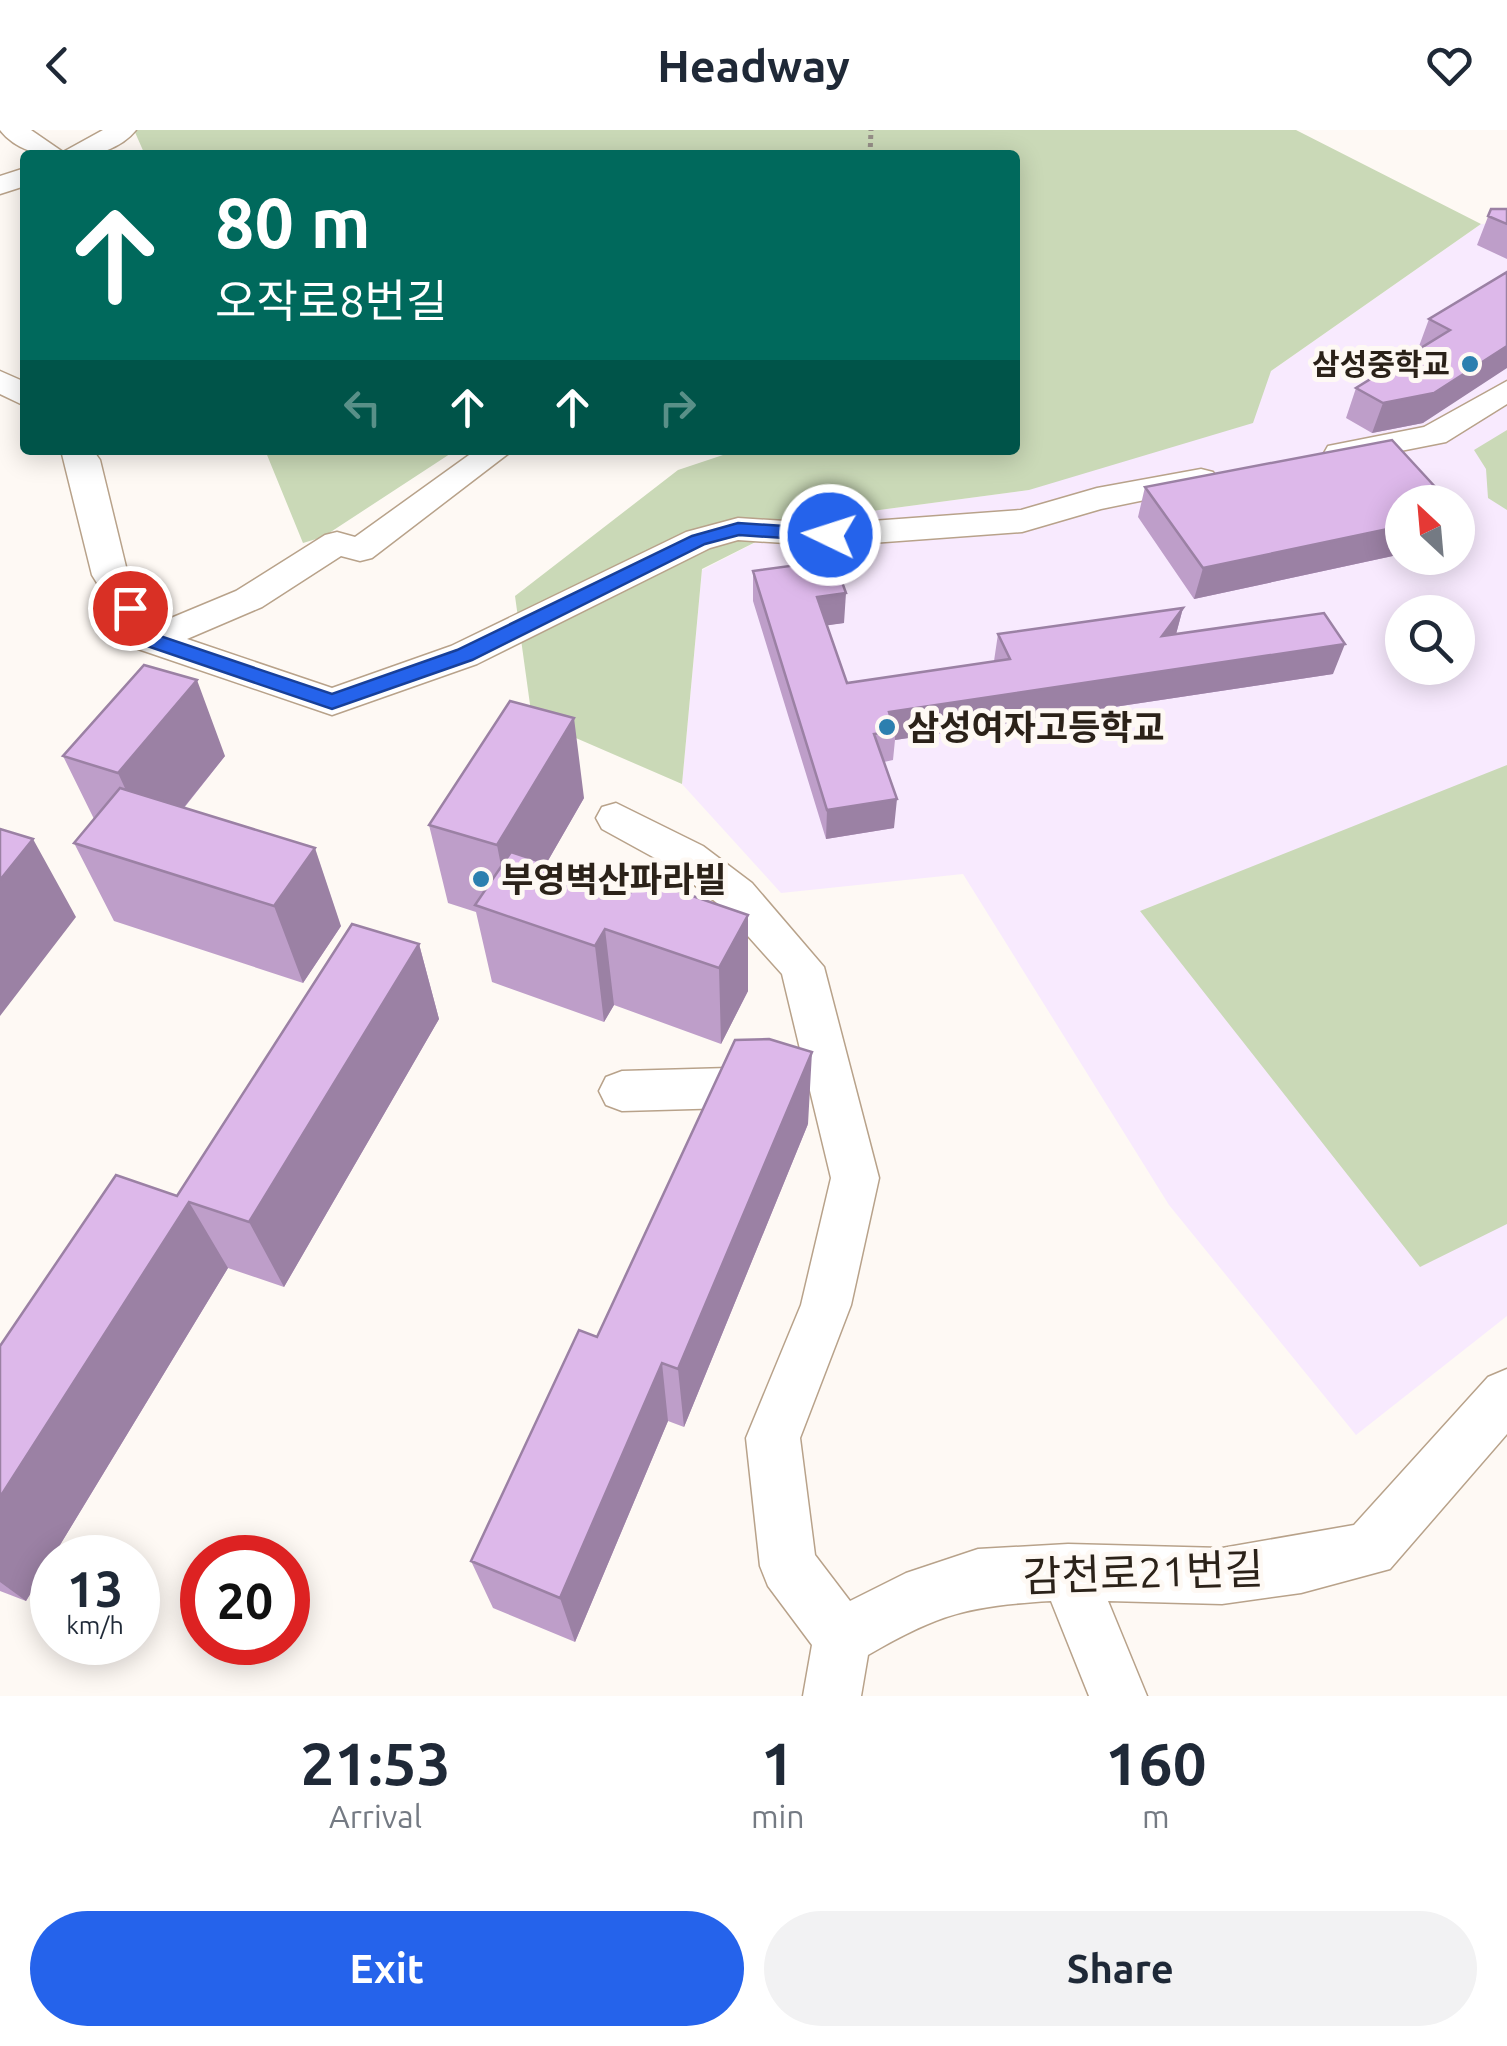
<!DOCTYPE html>
<html lang="en">
<head>
<meta charset="utf-8">
<style>
  body { margin:0; font-family:Ubuntu,"Noto Sans KR",sans-serif; background:#f2f2f3; color:#1f2937; height:100vh; display:flex; flex-direction:column; font-size:38px; white-space:nowrap }
  * { box-sizing:border-box; margin:0 }
  p { font-size:32px; color:#747a83 }
  .icon { flex:none; width:55px; height:55px; fill:none; stroke:currentColor; stroke-width:2; stroke-linecap:round; stroke-linejoin:round }
  .map { position:relative; height:1566px; overflow:hidden }
  .panel { display:flex; flex-direction:column; background:#fff; flex:1 }
  .panel>* { flex:none }
  .top-card { position:absolute; left:20px; top:20px; width:1000px; height:305px; border-radius:10px; box-shadow:0 5px 25px #0003; background:#00695c; color:#fff; overflow:hidden }
  .needle { width:65px; rotate:334deg }
  .fabs { position:absolute; left:1385px; top:355px; display:grid; gap:20px }
  .fabs a { display:grid; place-items:center; width:90px; height:90px; border-radius:50%; background:#fff; box-shadow:0 5px 25px #0003; font-size:50px }
  .speed { position:absolute; left:30px; top:1405px; display:flex; gap:20px; font-size:50px; font-weight:700; text-align:center }
  .speed>* { display:grid; place-content:center; width:130px; height:130px; border-radius:50%; background:#fff; box-shadow:0 5px 25px #0003; line-height:1 }
  .speed small { font-size:25px; font-weight:400 }
  .speed .limit { border:15px solid #d22; background:#fff; color:#111 }
  .pin { position:absolute; display:grid; place-items:center; width:85px; height:85px; color:#fff; margin:-42px; border:5px solid #fff; border-radius:50%; box-shadow:0 2px 10px #0007 }
  .me { position:absolute; width:110px; margin:-55px; rotate:274deg; stroke-linejoin:round; filter:drop-shadow(0 0 8px #0008) }
  .turn { display:flex; align-items:center; gap:35px; height:210px; padding:0 30px; font-size:45px }
  .turn .icon { width:130px; height:130px; stroke-width:2.5 }
  .turn b { display:block; font-size:70px; line-height:85px }
  .lanes { display:flex; align-items:center; height:95px; padding:0 30px; background:#0003; justify-content:center; gap:50px; direction:ltr }
  .lanes .off { opacity:.35 }
  .eta { display:flex; justify-content:space-evenly; align-items:center; height:170px; text-align:center }
  .eta b { font-size:60px; font-weight:700; line-height:70px }
  .cta { display:flex; gap:20px; margin-top:auto; padding:20px 30px }
  .cta a { flex:1; height:115px; border-radius:60px; background:#2563eb; color:#fff; font-size:40px; font-weight:700; line-height:115px; text-align:center }
  .cta a+a { background:#f2f2f3; color:#1f2937 }
  header { display:flex; justify-content:space-between; align-items:center; height:130px; padding:0 30px; background:#fff; font-size:45px; font-weight:700 }
  .map>svg:first-child { display:block }
  .education { fill:#f8eafe; fill-rule:evenodd }
  .green { fill:#cad9b7 }
  .lines { fill:none; stroke-linecap:round; stroke-linejoin:round }
  .minor-casing { stroke:#b8a28a; stroke-width:3 }
  .path { stroke:#958e87; stroke-width:5; stroke-dasharray:4 4; stroke-linecap:butt }
  .minor { fill:#fff; fill-rule:evenodd }
  .wall { fill:#be9ec9 }
  .shaded-wall { fill:#9b81a4 }
  .building { fill:#ddb8ea; stroke:#9b81a4; stroke-width:2.5 }
  .route { fill:#2563eb; stroke:#184099; stroke-width:2.5 }
  .poi-dot { fill:#2c7faf; stroke:#fef9f4; stroke-width:4 }
  .labels { text-anchor:middle; dominant-baseline:central; stroke-width:10; stroke-linejoin:round; paint-order:stroke }
  .far-poi-label { font-size:30px; font-weight:bold; fill:#2b2219; stroke:#fef9f4; text-anchor:end }
  .poi-label { font-size:35px; font-weight:bold; fill:#2b2219; stroke:#fef9f4; text-anchor:start }
  .near-street-label { font-size:42px; fill:#2b2219; stroke:#fef9f4 }
</style>
</head>
<body>
<header><svg class="icon" aria-label="back" viewBox="0 0 24 24"><path d="M15 5l-7 7 7 7"/></svg>Headway<svg class="icon" aria-label="heart" viewBox="0 0 24 24"><path d="M12 20l-8-8c-3-5 5-10 8-4 3-6 11-1 8 4z"/></svg></header>
<div class="map">
<svg width="1507" height="1566" viewBox="0 0 1507 1566">
  <rect width="100%" height="100%" fill="#fef9f4"/>
  <path class="education" d="M1507,93V1186L1356,1305L1169,1075L963,744L781,763L682,654L702,440L797,391L1029,360L1271,241L1481,94ZM1402,372H1458V428H1402ZM1402,482H1458V538H1402Z"/>
  <path class="green" d="M134,0H1296L1481,94L1271,241L1253,293L1029,360L797,391L702,439L682,654L532,589L515,466L678,340L738,320H1015V25H145Z
    M1507,300V380L1488,368L1486,339L1474,320Z
    M265,320H456L323,407L303,413Z
    M1507,635V1094L1420,1137L1140,781Z"/>
  <g class="lines">
    <defs>
      <path id="minor" d="M0,0H31L63,22L103,0H136C107,36 28,37 0,0Z
        M25,38V56L0,64V46Z
        M0,241L25,252V276L0,264Z
        M1507,251V274L1446,312L1340,333L1328,330L1324,323L1328,316L1424,297Z
        M61,320H93L100,330L128,445L159,493L236,461L325,405L337,402L355,407L476,320H513L372,428L360,431L341,426L262,477L187,509L332,558L451,516L686,402L738,388L831,394L1021,380L1097,358L1201,339L1213,342L1218,349L1213,356L1101,379L1022,402L831,416L738,410L710,418L477,534L332,585L138,519L92,445Z
        M616,673L703,716L752,753L824,837L879,1048L851,1175L800,1308L815,1425L850,1471L906,1443L978,1419L1068,1414L1222,1418L1354,1395L1488,1247L1507,1239V1304L1390,1439L1301,1463L1222,1474L1108,1471L1147,1566H1089L1051,1471C969,1476 940,1483 868,1525L861,1566H803L812,1515L768,1456L760,1436L746,1308L801,1175L831,1048L782,844L722,777L673,738L602,699L596,688L602,677Z
        M768,937L784,943L791,957L784,971L768,977L622,981L606,975L599,961L606,947L622,941Z"/>
    </defs>
    <use href="#minor" class="minor-casing"/>
    <path class="path" d="M870,25L871,0"/>
    <use href="#minor" class="minor"/>
  </g>
  <path class="wall" d="M1491,79H1507V129L1477,115Z
    M1507,142L1423,293L1372,303L1346,288L1356,258L1418,219L1429,189Z
    M1145,357L1402,372V424L1194,469L1138,387Z
    M753,441L844,493L827,495L847,553L994,531L998,504L1183,478L1176,504L1333,544L895,610L893,630L884,632L894,698L826,709L753,471Z
    M63,626H225L184,678L341,796L303,853L114,791L74,713L94,689Z
    M584,668L546,734L631,762L748,785V861L721,914L614,875L604,892L492,852L476,782L448,773L429,695Z
    M419,814L439,889L284,1157L228,1138L26,1471L0,1461V1216L177,1066Z
    M808,994L684,1297L668,1291L575,1512L493,1478L471,1431Z"/>
  <path class="shaded-wall" d="M1507,216V238L1423,293L1372,303L1383,273Z
    M1402,396V424L1194,469L1203,438Z
    M846,463L844,493L816,497L817,467Z
    M1183,478L1175,508L1162,506Z
    M1345,514L1333,544L895,610V601L889,582Z
    M197,550L225,626L152,717L118,643Z
    M574,588L584,668L515,788L511,787L497,715Z
    M897,669L894,698L826,709L827,680Z
    M33,709L76,787L0,886V750Z
    M315,718L341,796L303,853L274,776Z
    M748,785V861L721,914L719,838Z
    M605,799L614,875L604,892L595,816Z
    M419,814L439,889L284,1157L249,1092Z
    M812,922L808,994L684,1297L678,1239Z
    M189,1072L228,1138L26,1471L0,1452V1367Z
    M662,1233L668,1291L575,1512L560,1468Z"/>
  <path class="building" d="M1491,79H1507V94L1488,86Z
    M1507,142V216L1434,263L1383,273L1356,258L1450,200L1429,189Z
    M1392,310L1449,372H1402V396L1203,438L1145,357Z
    M834,430L846,463L817,467L847,553L1010,529L998,504L1183,478L1162,506L1324,483L1345,514L889,582L895,601L874,604L897,669L827,680L753,441Z
    M144,535L197,550L118,643L63,626Z
    M510,571L574,588L497,715L429,695Z
    M120,658L315,718L274,776L74,713Z
    M0,699L33,709L0,750Z
    M511,722L631,762L640,748L748,785L719,838L605,799L595,816L475,775Z
    M352,794L419,814L249,1092L189,1072L0,1367V1216L116,1045L177,1066Z
    M769,909L812,922L678,1239L662,1233L560,1468L471,1431L579,1200L597,1207L735,910Z"/>
  <path class="route" d="M738,393L830,399L840,405L830,411L739,405L705,414L472,530L332,579L144,515L121,478L130,471L137,473L157,505L332,564L457,520L692,406Z"/>
  <g class="poi-dot">
    <circle cx="1470" cy="234" r="10"/>
    <circle cx="887" cy="597" r="10"/>
    <circle cx="481" cy="749" r="10"/>
  </g>
  <g class="labels">
    <g class="far-poi-label">
      <text x="1450" y="234">삼성중학교</text>
    </g>
    <g class="poi-label">
      <text x="907" y="597">삼성여자고등학교</text>
      <text x="501" y="749">부영벽산파라빌</text>
    </g>
    <g class="near-street-label">
      <text transform="translate(1143 1442) rotate(-2)">감천로21번길</text>
    </g>
  </g>
</svg>
<div class="fabs">
<a><svg class="needle" viewBox="-14 -14 28 28"><path d="M0-13l5 13h-10z" fill="#e53935"/><path d="M0 13l5-13h-10z" fill="#747a83"/></svg></a>
<a><svg class="icon" aria-label="search" viewBox="0 0 24 24"><circle cx="10" cy="10" r="6"/><path d="M15 15l6 6"/></svg></a>
</div>
<div class="speed"><div>13<small>km/h</small></div><div class="limit">20</div></div>
<div class="pin" style="left:130px;top:478px;background:#d93025"><svg class="icon" aria-label="arrive" viewBox="0 0 24 24"><path d="M6 21V4h12l-3 4 3 4H6"/></svg></div>
<svg class="me" style="left:830px;top:405px" viewBox="-20 -20 40 40"><circle r="17" fill="#2563eb" stroke="#fff" stroke-width="3"/><path d="M0-11L8 9 0 5-8 9z" fill="#fff"/></svg>
<div class="top-card">
<div class="turn"><svg class="icon" aria-label="ahead" viewBox="0 0 24 24"><path d="M12 20V5M6 11l6-6 6 6"/></svg><div><b>80 m</b>오작로8번길</div></div>
<div class="lanes"><svg class="icon off" aria-label="left" viewBox="0 0 24 24"><path d="M17 20v-9H6M10 6l-5 5 5 5"/></svg><svg class="icon" aria-label="ahead" viewBox="0 0 24 24"><path d="M12 20V5M6 11l6-6 6 6"/></svg><svg class="icon" aria-label="ahead" viewBox="0 0 24 24"><path d="M12 20V5M6 11l6-6 6 6"/></svg><svg class="icon off" aria-label="right" viewBox="0 0 24 24"><path d="M7 20v-9h11M14 6l5 5-5 5"/></svg></div>
</div>
</div>
<section class="panel">
<div class="eta">
<div><b>21:53</b><p>Arrival</p></div>
<div><b>1</b><p>min</p></div>
<div><b>160</b><p>m</p></div>
</div>
<div class="cta"><a>Exit</a><a>Share</a></div>
</section>
</body>
</html>
